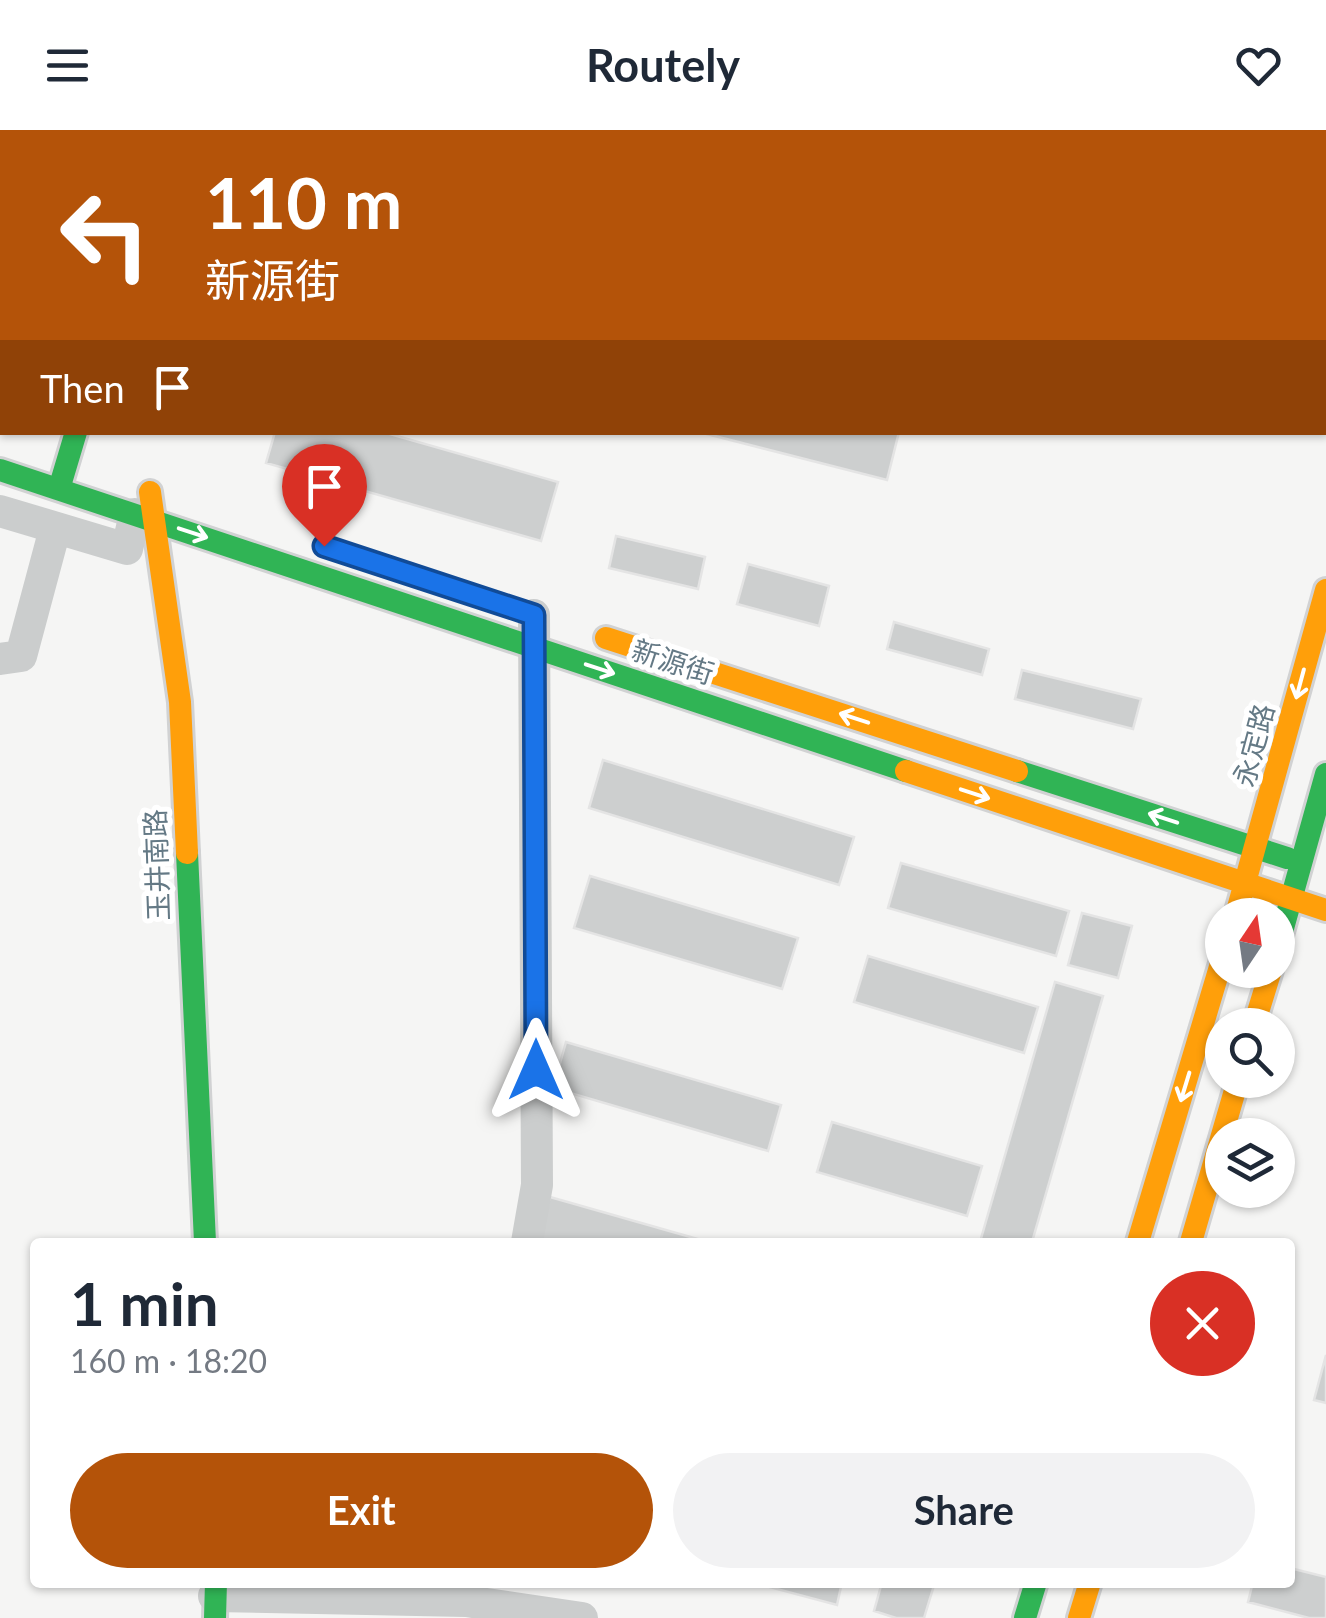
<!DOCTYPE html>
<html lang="en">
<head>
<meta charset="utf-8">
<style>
  body { margin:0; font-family:Lato,"Noto Sans SC",sans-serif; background:#f2f2f3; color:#1f2937; height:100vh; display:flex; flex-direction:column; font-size:38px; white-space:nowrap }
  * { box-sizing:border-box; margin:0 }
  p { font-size:32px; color:#747a83 }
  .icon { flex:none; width:55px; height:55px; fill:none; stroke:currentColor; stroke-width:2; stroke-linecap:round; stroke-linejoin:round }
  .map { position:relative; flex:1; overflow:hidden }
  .panel { position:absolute; left:30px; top:1108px; width:1265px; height:350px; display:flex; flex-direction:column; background:#fff; border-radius:10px; box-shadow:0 2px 8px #0004 }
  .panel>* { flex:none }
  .banner { position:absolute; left:0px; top:0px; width:1328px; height:305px; box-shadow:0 2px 8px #0004; background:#b45309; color:#fff; overflow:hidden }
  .needle { width:65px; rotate:13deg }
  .fabs { position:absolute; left:1205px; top:768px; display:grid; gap:20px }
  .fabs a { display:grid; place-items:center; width:90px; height:90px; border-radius:50%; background:#fff; box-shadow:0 2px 8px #0004; font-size:50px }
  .pin { position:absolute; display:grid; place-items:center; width:85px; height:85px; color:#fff; margin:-102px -42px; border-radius:50% 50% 50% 0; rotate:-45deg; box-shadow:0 0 10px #0007 }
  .pin .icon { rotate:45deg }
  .me { position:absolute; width:110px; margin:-55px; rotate:0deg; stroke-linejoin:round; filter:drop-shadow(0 0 8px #0008) }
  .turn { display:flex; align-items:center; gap:35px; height:210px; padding:0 40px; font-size:45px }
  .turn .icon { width:130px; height:130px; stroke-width:2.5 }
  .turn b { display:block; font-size:70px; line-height:85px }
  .then { display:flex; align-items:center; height:95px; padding:0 40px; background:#0003; gap:20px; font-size:38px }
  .round { display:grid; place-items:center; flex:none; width:105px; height:105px; border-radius:52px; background:#f2f2f3 }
  .overview { display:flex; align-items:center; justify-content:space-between; height:170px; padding:0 40px }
  h1 { font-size:60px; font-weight:700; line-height:75px }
  .cta { display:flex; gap:20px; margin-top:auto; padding:20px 40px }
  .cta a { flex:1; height:115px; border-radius:60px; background:#b45309; color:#fff; font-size:40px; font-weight:700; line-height:115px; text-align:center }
  .cta a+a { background:#f2f2f3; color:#1f2937 }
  header { display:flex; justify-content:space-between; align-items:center; height:130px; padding:0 40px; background:#fff; font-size:45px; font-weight:700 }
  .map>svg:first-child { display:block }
  .building { fill:#cdcfcf; stroke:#e4e4e4; stroke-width:2.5 }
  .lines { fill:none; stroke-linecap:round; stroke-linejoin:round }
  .fast-casing { stroke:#d1d2d3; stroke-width:28 }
  .slow-casing { stroke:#d1d2d3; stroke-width:28 }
  .street { stroke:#cbcdcd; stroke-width:32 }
  .fast { stroke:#30b455; stroke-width:22 }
  .slow { stroke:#ff9f0a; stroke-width:22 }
  .oneway { stroke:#fff }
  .route-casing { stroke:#114b97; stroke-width:25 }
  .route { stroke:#1a73e8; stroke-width:18 }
  .labels { text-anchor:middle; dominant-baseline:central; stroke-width:10; stroke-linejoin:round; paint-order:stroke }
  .street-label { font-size:28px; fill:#647985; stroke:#fff }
</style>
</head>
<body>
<header><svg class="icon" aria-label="menu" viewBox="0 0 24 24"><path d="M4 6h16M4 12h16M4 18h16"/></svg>Routely<svg class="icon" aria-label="heart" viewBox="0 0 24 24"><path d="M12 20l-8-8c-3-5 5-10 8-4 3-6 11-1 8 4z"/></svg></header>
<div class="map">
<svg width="1326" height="1488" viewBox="0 0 1326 1488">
  <rect width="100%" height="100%" fill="#f5f5f4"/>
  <path class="building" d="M275,302H383L558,352L541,411L266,333Z
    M699,302H899L887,350Z
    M616,406L705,427L698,459L609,438Z
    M748,434L829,456L819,496L737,474Z
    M894,492L989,519L982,545L887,519Z
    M1022,540L1141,569L1133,599L1015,569Z
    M603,630L854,707L839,755L589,678Z
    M901,733L1069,781L1056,826L888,778Z
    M590,746L798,808L782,859L574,798Z
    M1082,783L1132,796L1118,848L1068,835Z
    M868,826L1038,877L1024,923L854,872Z
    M1055,852L1103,866L1032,1112H980Z
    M566,912L781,975L768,1021L553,958Z
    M832,992L982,1036L967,1086L817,1042Z
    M550,1067L708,1112H537Z
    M1326,1225V1273L1314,1270Z
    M1290,1438L1326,1447V1488H1309L1248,1472L1253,1452H1290Z
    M751,1452H842L837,1475Z
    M882,1452H935L924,1488H896L874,1481Z"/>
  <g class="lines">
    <defs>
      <path id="fast" d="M165,2L166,0
        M0,340L906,641
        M59,359L76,302
        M1017,641L1287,728
        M187,723L205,1112
        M1278,816L1326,644
        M215,1488L216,1452
        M1025,1488L1036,1452"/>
      <path id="slow" d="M150,362L180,572L187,723
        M606,508L1017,641
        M906,641L1326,780
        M1236,785L1326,460
        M1254,895L1271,840
        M1138,1112L1222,830
        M1191,1112L1238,950
        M1079,1488L1090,1452"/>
    </defs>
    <use href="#fast" class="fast-casing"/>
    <use href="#slow" class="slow-casing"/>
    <path class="street" d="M0,381L127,419L135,384
      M0,529L21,526L55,399
      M527,1112L537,1055L534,485
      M214,1466L466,1471L582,1488"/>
    <use href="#fast" class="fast"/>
    <use href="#slow" class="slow"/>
  </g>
  <defs><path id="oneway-shaft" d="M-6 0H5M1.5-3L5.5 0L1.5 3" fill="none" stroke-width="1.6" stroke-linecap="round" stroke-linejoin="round" transform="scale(2.5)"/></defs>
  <g class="oneway">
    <use href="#oneway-shaft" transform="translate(193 403) rotate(18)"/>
    <use href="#oneway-shaft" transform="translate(600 539) rotate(18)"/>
    <use href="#oneway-shaft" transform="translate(1300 554) rotate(105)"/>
    <use href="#oneway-shaft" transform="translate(854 588) rotate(-162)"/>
    <use href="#oneway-shaft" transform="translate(975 664) rotate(18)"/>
    <use href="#oneway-shaft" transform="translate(1163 688) rotate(-162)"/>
    <use href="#oneway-shaft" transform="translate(1185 957) rotate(107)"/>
  </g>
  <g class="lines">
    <defs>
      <path id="route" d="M324,416L534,485L536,940"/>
    </defs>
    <use href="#route" class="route-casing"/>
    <use href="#route" class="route"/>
  </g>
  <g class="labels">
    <g class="street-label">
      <text transform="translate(673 531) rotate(18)">新源街</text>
      <text transform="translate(1253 615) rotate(-75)">永定路</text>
      <text transform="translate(156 735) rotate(-92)">玉井南路</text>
    </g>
  </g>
</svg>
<div class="fabs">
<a><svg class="needle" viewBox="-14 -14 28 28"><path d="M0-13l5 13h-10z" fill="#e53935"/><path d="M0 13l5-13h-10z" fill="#747a83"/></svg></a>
<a><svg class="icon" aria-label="search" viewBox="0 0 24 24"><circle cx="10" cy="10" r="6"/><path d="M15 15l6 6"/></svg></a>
<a><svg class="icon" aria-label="layers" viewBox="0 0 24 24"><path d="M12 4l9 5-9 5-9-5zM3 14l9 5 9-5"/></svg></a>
</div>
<div class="pin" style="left:324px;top:416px;background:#d93025"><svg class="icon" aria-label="arrive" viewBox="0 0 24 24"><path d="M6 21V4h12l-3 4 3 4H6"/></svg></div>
<svg class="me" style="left:536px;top:940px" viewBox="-20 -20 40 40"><path d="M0-17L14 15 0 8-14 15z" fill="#1a73e8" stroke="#fff" stroke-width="4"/></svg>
<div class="banner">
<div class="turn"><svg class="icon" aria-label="left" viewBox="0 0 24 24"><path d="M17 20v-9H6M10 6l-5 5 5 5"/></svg><div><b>110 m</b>新源街</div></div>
<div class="then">Then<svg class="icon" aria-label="arrive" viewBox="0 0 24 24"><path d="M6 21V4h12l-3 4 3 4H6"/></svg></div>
</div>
<section class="panel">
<div class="overview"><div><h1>1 min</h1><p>160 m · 18:20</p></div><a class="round" style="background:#d93025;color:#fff"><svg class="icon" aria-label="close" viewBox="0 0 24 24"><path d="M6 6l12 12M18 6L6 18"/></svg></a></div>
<div class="cta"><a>Exit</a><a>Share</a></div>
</section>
</div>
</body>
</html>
